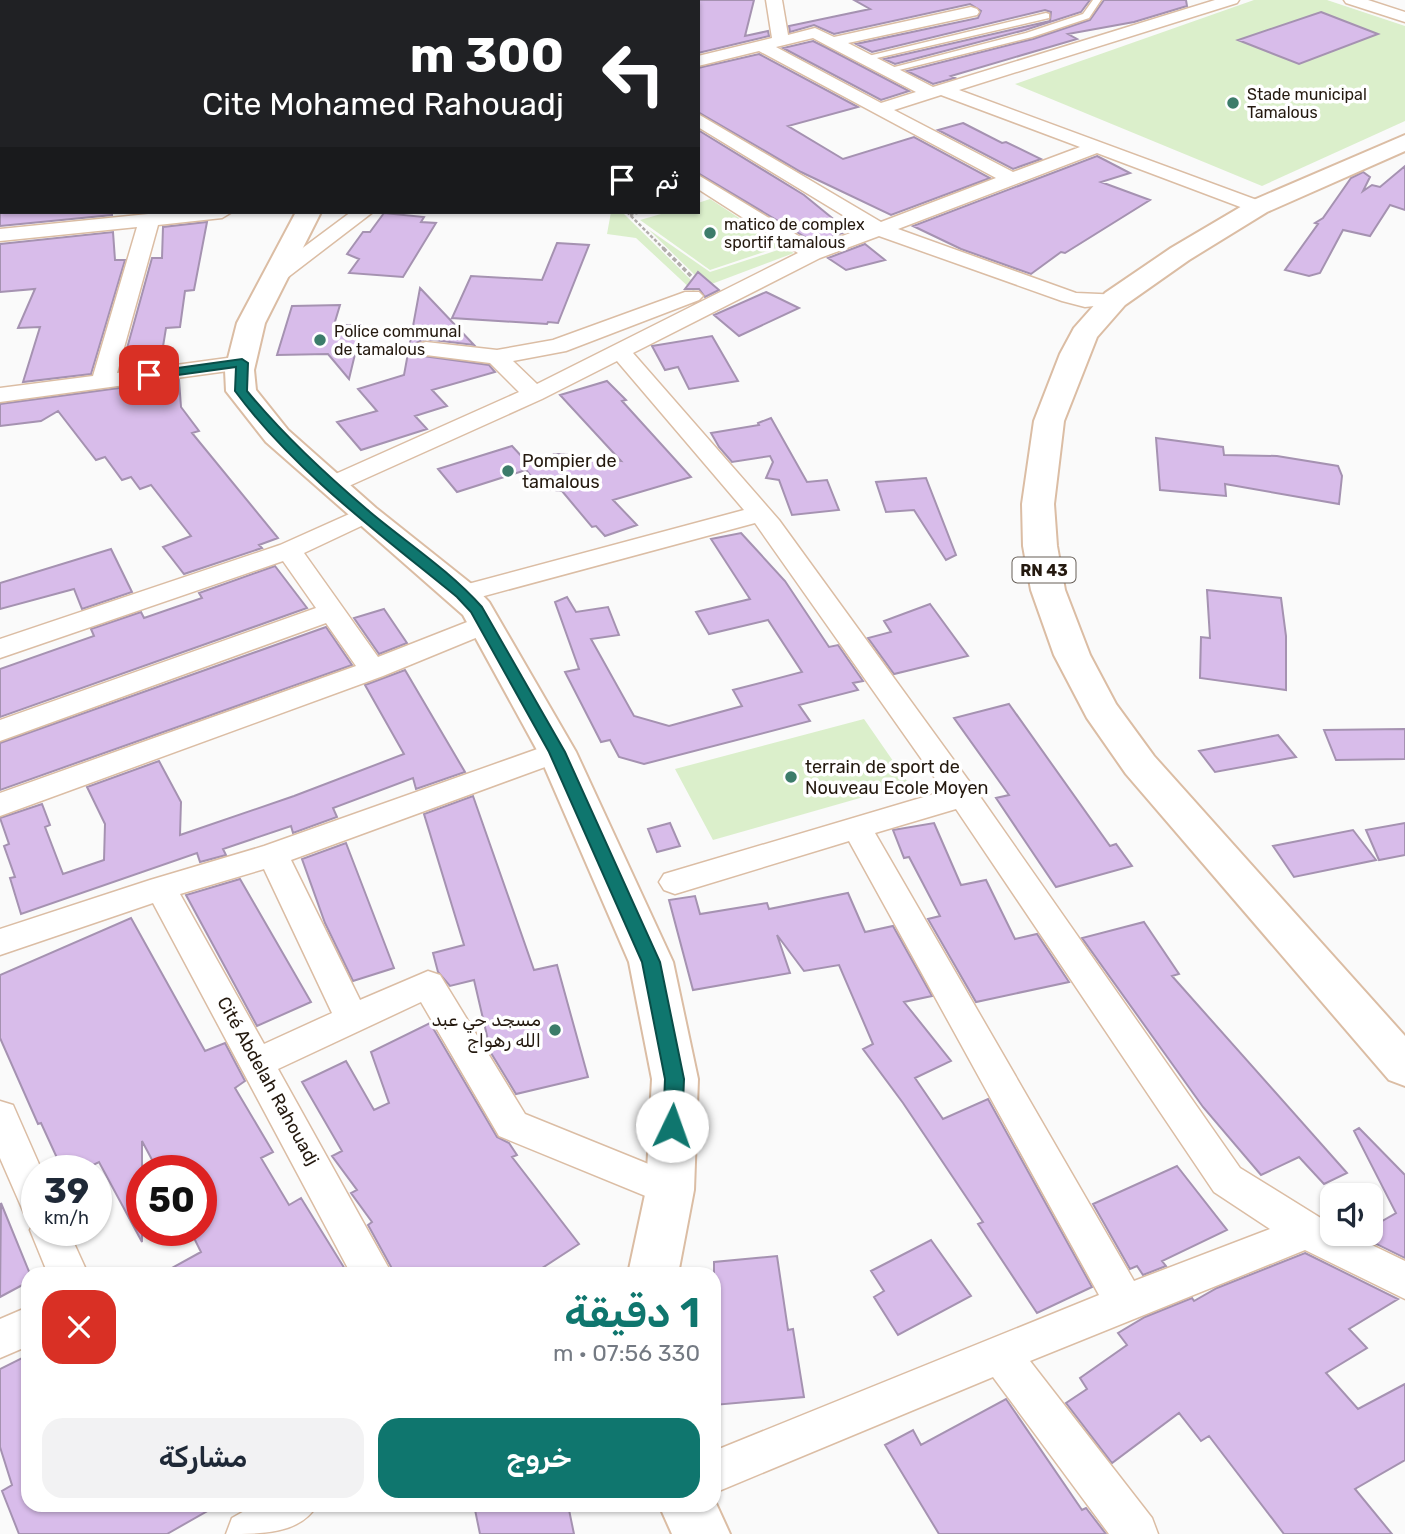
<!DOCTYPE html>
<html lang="ar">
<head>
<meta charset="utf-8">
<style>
  body { margin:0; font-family:Rubik,"Noto Naskh Arabic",sans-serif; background:#f2f2f3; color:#1f2937; direction:rtl; height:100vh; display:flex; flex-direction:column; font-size:26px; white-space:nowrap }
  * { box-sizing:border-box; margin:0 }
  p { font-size:23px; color:#747a83 }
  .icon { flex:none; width:38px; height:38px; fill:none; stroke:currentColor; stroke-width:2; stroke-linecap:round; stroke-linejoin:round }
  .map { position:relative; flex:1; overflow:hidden; direction:ltr }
  .drawer { position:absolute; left:21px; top:1267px; width:700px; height:245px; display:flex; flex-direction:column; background:#fff; border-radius:21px; box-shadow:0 2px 5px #0004; direction:rtl }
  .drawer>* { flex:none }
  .guide { position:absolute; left:0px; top:0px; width:700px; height:214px; box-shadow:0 2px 5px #0004; direction:rtl; background:#202124; color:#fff; overflow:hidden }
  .buttons { position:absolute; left:1320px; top:1183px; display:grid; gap:14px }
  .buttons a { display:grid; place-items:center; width:63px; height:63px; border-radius:14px; background:#fff; box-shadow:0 2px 5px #0004; font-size:35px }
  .speed { position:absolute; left:21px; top:1155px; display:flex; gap:14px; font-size:35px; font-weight:700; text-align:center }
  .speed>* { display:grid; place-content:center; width:91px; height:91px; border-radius:50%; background:#fff; box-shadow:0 2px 5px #0004; line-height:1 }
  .speed small { font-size:18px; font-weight:400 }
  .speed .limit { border:10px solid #d22; background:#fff; color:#111 }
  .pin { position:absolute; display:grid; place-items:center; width:60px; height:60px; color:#fff; margin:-30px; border-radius:14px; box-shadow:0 4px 10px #0006 }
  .me { position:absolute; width:77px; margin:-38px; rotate:3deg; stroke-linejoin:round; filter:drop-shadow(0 0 5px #0008) }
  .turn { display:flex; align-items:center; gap:24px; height:147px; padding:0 21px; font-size:32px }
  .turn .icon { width:91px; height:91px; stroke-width:2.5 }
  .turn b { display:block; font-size:49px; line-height:60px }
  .then { display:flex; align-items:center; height:66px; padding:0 21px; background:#0003; gap:14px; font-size:26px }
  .round { display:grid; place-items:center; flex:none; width:74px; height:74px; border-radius:21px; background:#f2f2f3 }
  .headline { display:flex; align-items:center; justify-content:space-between; height:119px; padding:0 21px }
  h1 { font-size:42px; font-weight:600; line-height:52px; color:#0f766e }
  .cta { display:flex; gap:14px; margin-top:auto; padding:14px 21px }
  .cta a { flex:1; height:80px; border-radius:21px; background:#0f766e; color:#fff; font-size:28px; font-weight:600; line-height:80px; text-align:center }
  .cta a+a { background:#f2f2f3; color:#1f2937 }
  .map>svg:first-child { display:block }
  .green { fill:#dbefcb }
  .building { fill:#d8bcea; stroke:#a592b1; stroke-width:2 }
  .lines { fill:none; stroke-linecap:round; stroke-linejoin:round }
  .lane-casing { stroke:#dbbda4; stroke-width:3 }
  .street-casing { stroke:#dbbda4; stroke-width:3 }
  .secondary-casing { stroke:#dbbda4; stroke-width:4 }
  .primary-casing { stroke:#dbbda4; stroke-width:4 }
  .path-far1 { stroke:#b2aeab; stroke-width:2.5; stroke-dasharray:3.5 2; stroke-linecap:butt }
  .path { stroke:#b2aeab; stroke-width:3.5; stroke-dasharray:4.5 2.5; stroke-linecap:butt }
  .lane { fill:#fff; fill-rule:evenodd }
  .street { fill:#fff; fill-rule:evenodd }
  .secondary { fill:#fff; fill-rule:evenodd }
  .primary { fill:#fff; fill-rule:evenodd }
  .route { fill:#0f766e; stroke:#0a4d48; stroke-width:2 }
  .poi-dot { fill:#3c7c6a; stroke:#fff; stroke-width:2.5 }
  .labels { text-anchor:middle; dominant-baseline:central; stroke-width:7; stroke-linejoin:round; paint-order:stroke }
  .far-poi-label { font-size:16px; fill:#24190f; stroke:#fff; text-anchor:start }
  .shield { fill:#fff; stroke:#665e57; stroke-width:2 }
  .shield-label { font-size:16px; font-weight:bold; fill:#24190f }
  .poi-label { font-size:18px; fill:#24190f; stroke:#fff; text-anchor:start }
  .street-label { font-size:18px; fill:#24190f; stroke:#fff }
</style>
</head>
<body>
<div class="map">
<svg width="1405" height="1534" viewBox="0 0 1405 1534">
  <rect width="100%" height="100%" fill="#fafafa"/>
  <path class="green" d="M1254,0H1327L1405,26V121L1262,186L1015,84Z
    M710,199L782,246L710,270L640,220L668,212H698V203Z
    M611,212H622L694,283L700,280L648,229L710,272L784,248L794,253L693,291L636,238L607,234Z
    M864,719L909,784L713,840L675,769Z"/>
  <path class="building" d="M698,0H754L745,36L768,31L769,36L698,53Z
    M854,0H1090L1081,12L1025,30L895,64L884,59L1050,21L1051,12L1045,10L872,52L856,44L978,18L981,11L970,4L834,34L814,25L790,32L789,26L870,9Z
    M1104,0H1186L1187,6L1134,22L1068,34L1077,39L951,76L955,78L933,84L907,71L1033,39L1090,20Z
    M1321,12L1378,34L1299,64L1238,40Z
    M813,41L825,47L909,91L881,100L783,48Z
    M759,54L858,107L788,126L843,159L914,137L990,178L891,215L801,172L698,112V68Z
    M963,123L1002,143L1006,142L1041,159L1013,169L938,130Z
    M698,130L804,195L848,231L815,243L698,173Z
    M1097,156L1130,173L1101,182L1150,200L1065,253L1061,252L1031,274L961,249L913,226Z
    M1405,166V210L1390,205L1370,236L1343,230L1320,273L1309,276L1285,270L1318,224L1315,223L1323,218L1351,178L1363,172L1370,177L1363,191L1372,185L1380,187Z
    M0,212H112V215L0,226Z
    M384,213L424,217L421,222L436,223L403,277L349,273L359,259L347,254L363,232H370Z
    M207,222L194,290L185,291L180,327L166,328L160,365L121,370L152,258H162L163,227Z
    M113,232L115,260H125L91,374L23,382L40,327L18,328L35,289L0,292V244Z
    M557,243L589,245L558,323L548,322L547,324L452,318L471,276L542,280Z
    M865,244L885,260L846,270L828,258Z
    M698,272L719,290L705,297L699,289H685Z
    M420,288L474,345L425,339L416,343L413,348L416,355L489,365L495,372L432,390L447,406L415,416L427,429L361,450L337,422L377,411L358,389L404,375Z
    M766,292L799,308L739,336L714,315Z
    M340,305L334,325H362L349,379L328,354L277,355L292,306Z
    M712,336L738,381L689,389L678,367L665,370L652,346Z
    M179,380L181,407L199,431L192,433L278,538L259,545L262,548L184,574L163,547L191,536L151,485L140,489L131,477L122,480L105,457L96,460L58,411L41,421L0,426V404Z
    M607,381L626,400L622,401L691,477L613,500L637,525L605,536L596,526L592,527L562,491L541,488L526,470L457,492L438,469L512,446L524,459L547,460L554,454H560L621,461L560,395Z
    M771,418L807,482L827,480L839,510L792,515L779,480L766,478L773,462L770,456L732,462L719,447L711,433L759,425L758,423Z
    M1156,438L1223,447L1224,455L1277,456L1338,466L1342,476L1339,504L1225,484L1226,496L1160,490Z
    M926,478L956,555L946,560L914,510L886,512L876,482Z
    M741,533L785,581L829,647L838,645L863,681L853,683L858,690L799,705L810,721L644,764L619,757L610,740L601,742L565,672L579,669L555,602L567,597L576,612L608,607L619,635L591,639L634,716L669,726L742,706L733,690L802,672L768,620L709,634L696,612L750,599L711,539Z
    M111,549L132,592L82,609L74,589L0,609V583Z
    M275,566L307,608L0,717V669L94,636L91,629L141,612L144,618L202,598L199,593Z
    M1207,590L1281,598L1286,636V690L1200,678L1201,637L1210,638Z
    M930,604L968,656L894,674L868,638L891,632L884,621Z
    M384,609L407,643L379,654L354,618Z
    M326,627L352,665L0,790V743Z
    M405,670L465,772L416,789L413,778L333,808L337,817L293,833L291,826L223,849L226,855L200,862L197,853L21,914L10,878L15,877L4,846L9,844L0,818L42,804L50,825L45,827L63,874L104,860L105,824L87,787L159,761L181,802L180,835L294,796L404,754L365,685Z
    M1009,704L1110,846L1116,844L1132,866L1056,887L996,798L1009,795L954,718Z
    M1405,729V759L1336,760L1324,730Z
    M1278,735L1296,757L1215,772L1199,751Z
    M473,796L534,970L557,965L588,1077L516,1094L491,1053L474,980L450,986L438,972L433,953L464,945L424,814Z
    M670,823L680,846L657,852L648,829Z
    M934,823L961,885L986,880L1015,939L1037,934L1069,982L976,1002L928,919L940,916L909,857L904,858L893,830Z
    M1405,823V855L1379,860L1366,830Z
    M1353,830L1376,860L1294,877L1273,846Z
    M346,843L394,968L353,981L325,923L302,859Z
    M240,879L311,1002L257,1026L186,895Z
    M848,893L865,932L893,926L932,996L904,1002L951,1061L915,1078L943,1119L988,1099L1092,1287L1037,1313L978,1224L983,1222L903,1103L863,1049L873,1044L839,965L804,971L777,935L790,973L693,990L669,900L695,896L700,914L767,903L769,909Z
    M131,918L205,1051L225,1043L245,1081L235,1088L273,1152L261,1158L289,1205L301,1198L348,1274H161L201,1252L190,1230H201V1171H158L142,1141V1242L99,1162L81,1171H63L41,1123L38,1124L0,1038V975Z
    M1144,922L1179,974L1172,976L1347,1173L1324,1184L1299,1157L1261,1175L1203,1107L1082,938Z
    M430,1023L497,1137L509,1143L517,1155L512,1157L579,1244L533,1274H395L368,1225L372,1222L351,1193L357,1190L332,1156L342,1151L302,1082L346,1061L374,1110L389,1103L371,1052Z
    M1359,1128L1405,1175V1258L1358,1235L1370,1234V1228L1396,1213L1354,1131Z
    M1177,1166L1227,1230L1162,1261L1166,1266L1143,1275L1137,1266L1130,1269L1093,1204Z
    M1,1203L30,1274L28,1282L0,1297Z
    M931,1240L971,1296L898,1335L874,1297L884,1291L871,1271Z
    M1305,1253L1398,1299L1349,1329L1367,1348L1326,1373L1358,1409L1405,1384V1460L1355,1489L1392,1534H1284L1209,1436L1201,1441L1179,1413L1112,1463L1066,1403L1087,1389L1080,1378L1127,1345L1118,1333L1145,1317L1192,1298L1194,1301L1217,1288Z
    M777,1256L788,1330L793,1329L804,1397L714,1405V1262Z
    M28,1355V1505H218L167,1534H19L2,1491L12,1485L0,1447V1369Z
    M1006,1399L1082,1510L1086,1508L1106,1534H939L885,1445L913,1430L921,1445Z
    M474,1505H568L574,1534H480Z"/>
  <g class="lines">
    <defs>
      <path id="lane" d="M1093,0H1101L1089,18L1032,37L887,73L883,70L1026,33L1083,14Z
        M1046,13L1049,14V18L864,61L860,58Z"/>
      <path id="street" d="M378,0H394L395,2H379Z
        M467,0H483L484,2H468Z
        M614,0H630L632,2H615Z
        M766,0H782L788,35L815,28L834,37L971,7L977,9L979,12L977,15L848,43L933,87L1215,0H1239L1237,3L959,90L1265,203L1268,207L1265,211H1251L1097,153L898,229L1076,293L1122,295L1126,299L1122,303L1085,307L1062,301L879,236L820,258L633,353L779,520L974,788L1240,1168L1332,1225V1234H1349L1405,1261V1299L1305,1250L1030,1361L1152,1518L1158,1534H1109L993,1377L714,1493V1451L1099,1295L849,841L675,894L664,890L659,882L664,874L944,791L755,523L462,602L453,600L449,594L453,588L744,510L617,361L542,399L340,490L331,492L322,490L319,485L322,480L519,392L490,363L418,354L415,349L418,344L426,342L497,350L553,340L685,292H699L703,296L699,300L566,351L513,361L537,384L798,253L698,189V175L815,246L864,228L698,127V114L881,222L996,178L759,51L698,66V56L772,38ZM813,38L826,45L916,92L881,103L776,47ZM941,95L1080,147L1013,172L894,110ZM956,809L1214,1192L1270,1229L1134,1281L875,833Z
        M1344,0H1368L1405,12V22L1346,3Z
        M1,28L2,50L0,51V28Z
        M0,126H2V136H0Z
        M0,173H2V185H0Z
        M168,212H232L222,218L158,225L117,373L242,356L250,358L253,363L250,368L0,402V388L93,376L137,227L0,241V229Z
        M351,212H373L279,284H265L262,280L265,276Z
        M365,507L374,510L378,515L374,520L304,553L378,657L485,615L495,618L499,624L495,630L383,676L0,816V793L356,666L326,623L0,741V720L316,608L283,561L0,658V639L280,545Z
        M557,742L567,745L572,752L567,759L291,860L360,1000L428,971L440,975L525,1114L683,1178L689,1190L683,1202L670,1206L499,1136L421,1002L278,1069L392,1274H351L153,903L0,955V929L150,880L264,846ZM264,869L332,1013L264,1044L180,894Z
        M0,1101L13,1105L42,1171H37V1230H68L88,1274H48L30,1230L37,1217L24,1213L0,1158Z
        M28,1307V1346L0,1358V1319Z
        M255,1505H317C300,1534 262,1534 226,1534L232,1518Z"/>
      <path id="secondary" d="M315,0H335L336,2H316Z
        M296,212H321L265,323L254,370L256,390L288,430L376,508L474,586L489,602L576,752L673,962L698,1079L694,1190L678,1274H628L646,1190L652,1079L629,962L538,752L463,615L266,442L226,391L225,370L237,323Z
        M714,1499L730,1534H672L659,1505H714Z"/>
      <path id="primary" d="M1405,135V151L1267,212L1189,260L1125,305L1097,337L1064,421L1054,504L1057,546L1065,590L1090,655L1116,704L1154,756L1405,1036V1086L1389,1080L1126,774L1087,718L1054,655L1031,590L1023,546L1022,504L1034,421L1060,354L1074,328L1105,293L1171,248L1249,202Z"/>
    </defs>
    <use href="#lane" class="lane-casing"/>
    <use href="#street" class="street-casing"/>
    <use href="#secondary" class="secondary-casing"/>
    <use href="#primary" class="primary-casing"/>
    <path class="path-far1" d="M0,2L20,0
      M627,212L665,250
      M630,215L641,212"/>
    <path class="path" d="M663,248L691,276"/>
    <use href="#lane" class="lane"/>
    <use href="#street" class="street"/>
    <use href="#secondary" class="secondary"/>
    <use href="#primary" class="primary"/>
  </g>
  <path class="route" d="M242,359L248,363L247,391C285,437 325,474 370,512C407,543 449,570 482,607L565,752L660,962L684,1079L682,1126L679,1132L672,1135L665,1132L663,1126L665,1079L642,962L549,752L471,612L457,597C380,534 295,472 235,391L236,367L149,379L143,375L149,372Z"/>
  <g class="poi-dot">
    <circle cx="1233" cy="103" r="7"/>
    <circle cx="710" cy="233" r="7"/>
    <circle cx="320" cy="340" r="7"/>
    <circle cx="508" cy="471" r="7"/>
    <circle cx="791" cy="777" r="7"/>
    <circle cx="555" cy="1030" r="7"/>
  </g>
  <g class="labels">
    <g class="far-poi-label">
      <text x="1247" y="94">Stade municipal<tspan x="1247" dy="18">Tamalous</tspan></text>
      <text x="724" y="224">matico de complex<tspan x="724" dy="18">sportif tamalous</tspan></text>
      <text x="334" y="331">Police communal<tspan x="334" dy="18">de tamalous</tspan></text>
    </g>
    <rect class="shield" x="1012.5" y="557.5" width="63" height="25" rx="5"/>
    <g class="shield-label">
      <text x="1044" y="570">RN 43</text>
    </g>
    <g class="poi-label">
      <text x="522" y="461">Pompier de<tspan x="522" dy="21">tamalous</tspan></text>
      <text x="805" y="767">terrain de sport de<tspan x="805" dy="21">Nouveau Ecole Moyen</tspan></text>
      <text x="541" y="1020" text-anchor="end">مسجد حي عبد<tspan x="541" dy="21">الله رهواج</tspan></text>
    </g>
    <g class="street-label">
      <text transform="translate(268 1081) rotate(61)">Cité Abdelah Rahouadj</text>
    </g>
  </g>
</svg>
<div class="buttons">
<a><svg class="icon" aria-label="sound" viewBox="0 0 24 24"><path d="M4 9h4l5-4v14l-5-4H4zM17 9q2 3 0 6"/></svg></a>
</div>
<div class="speed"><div>39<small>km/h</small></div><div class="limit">50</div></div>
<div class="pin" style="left:149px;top:375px;background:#d93025"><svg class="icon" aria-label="arrive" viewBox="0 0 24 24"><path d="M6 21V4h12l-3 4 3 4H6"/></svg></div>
<svg class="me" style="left:672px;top:1126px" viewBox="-20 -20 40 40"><circle r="19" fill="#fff"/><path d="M0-13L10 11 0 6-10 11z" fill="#0f766e"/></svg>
<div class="guide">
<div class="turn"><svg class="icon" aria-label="left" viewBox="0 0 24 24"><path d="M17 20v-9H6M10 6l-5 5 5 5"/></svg><div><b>300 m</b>Cite Mohamed Rahouadj</div></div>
<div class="then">ثم<svg class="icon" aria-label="arrive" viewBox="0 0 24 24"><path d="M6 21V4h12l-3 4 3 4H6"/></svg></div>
</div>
<section class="drawer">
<div class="headline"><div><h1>1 دقيقة</h1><p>330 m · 07:56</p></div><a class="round" style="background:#d93025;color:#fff"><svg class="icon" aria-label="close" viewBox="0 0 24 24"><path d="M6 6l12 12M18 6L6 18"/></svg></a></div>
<div class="cta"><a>خروج</a><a>مشاركة</a></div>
</section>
</div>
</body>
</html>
